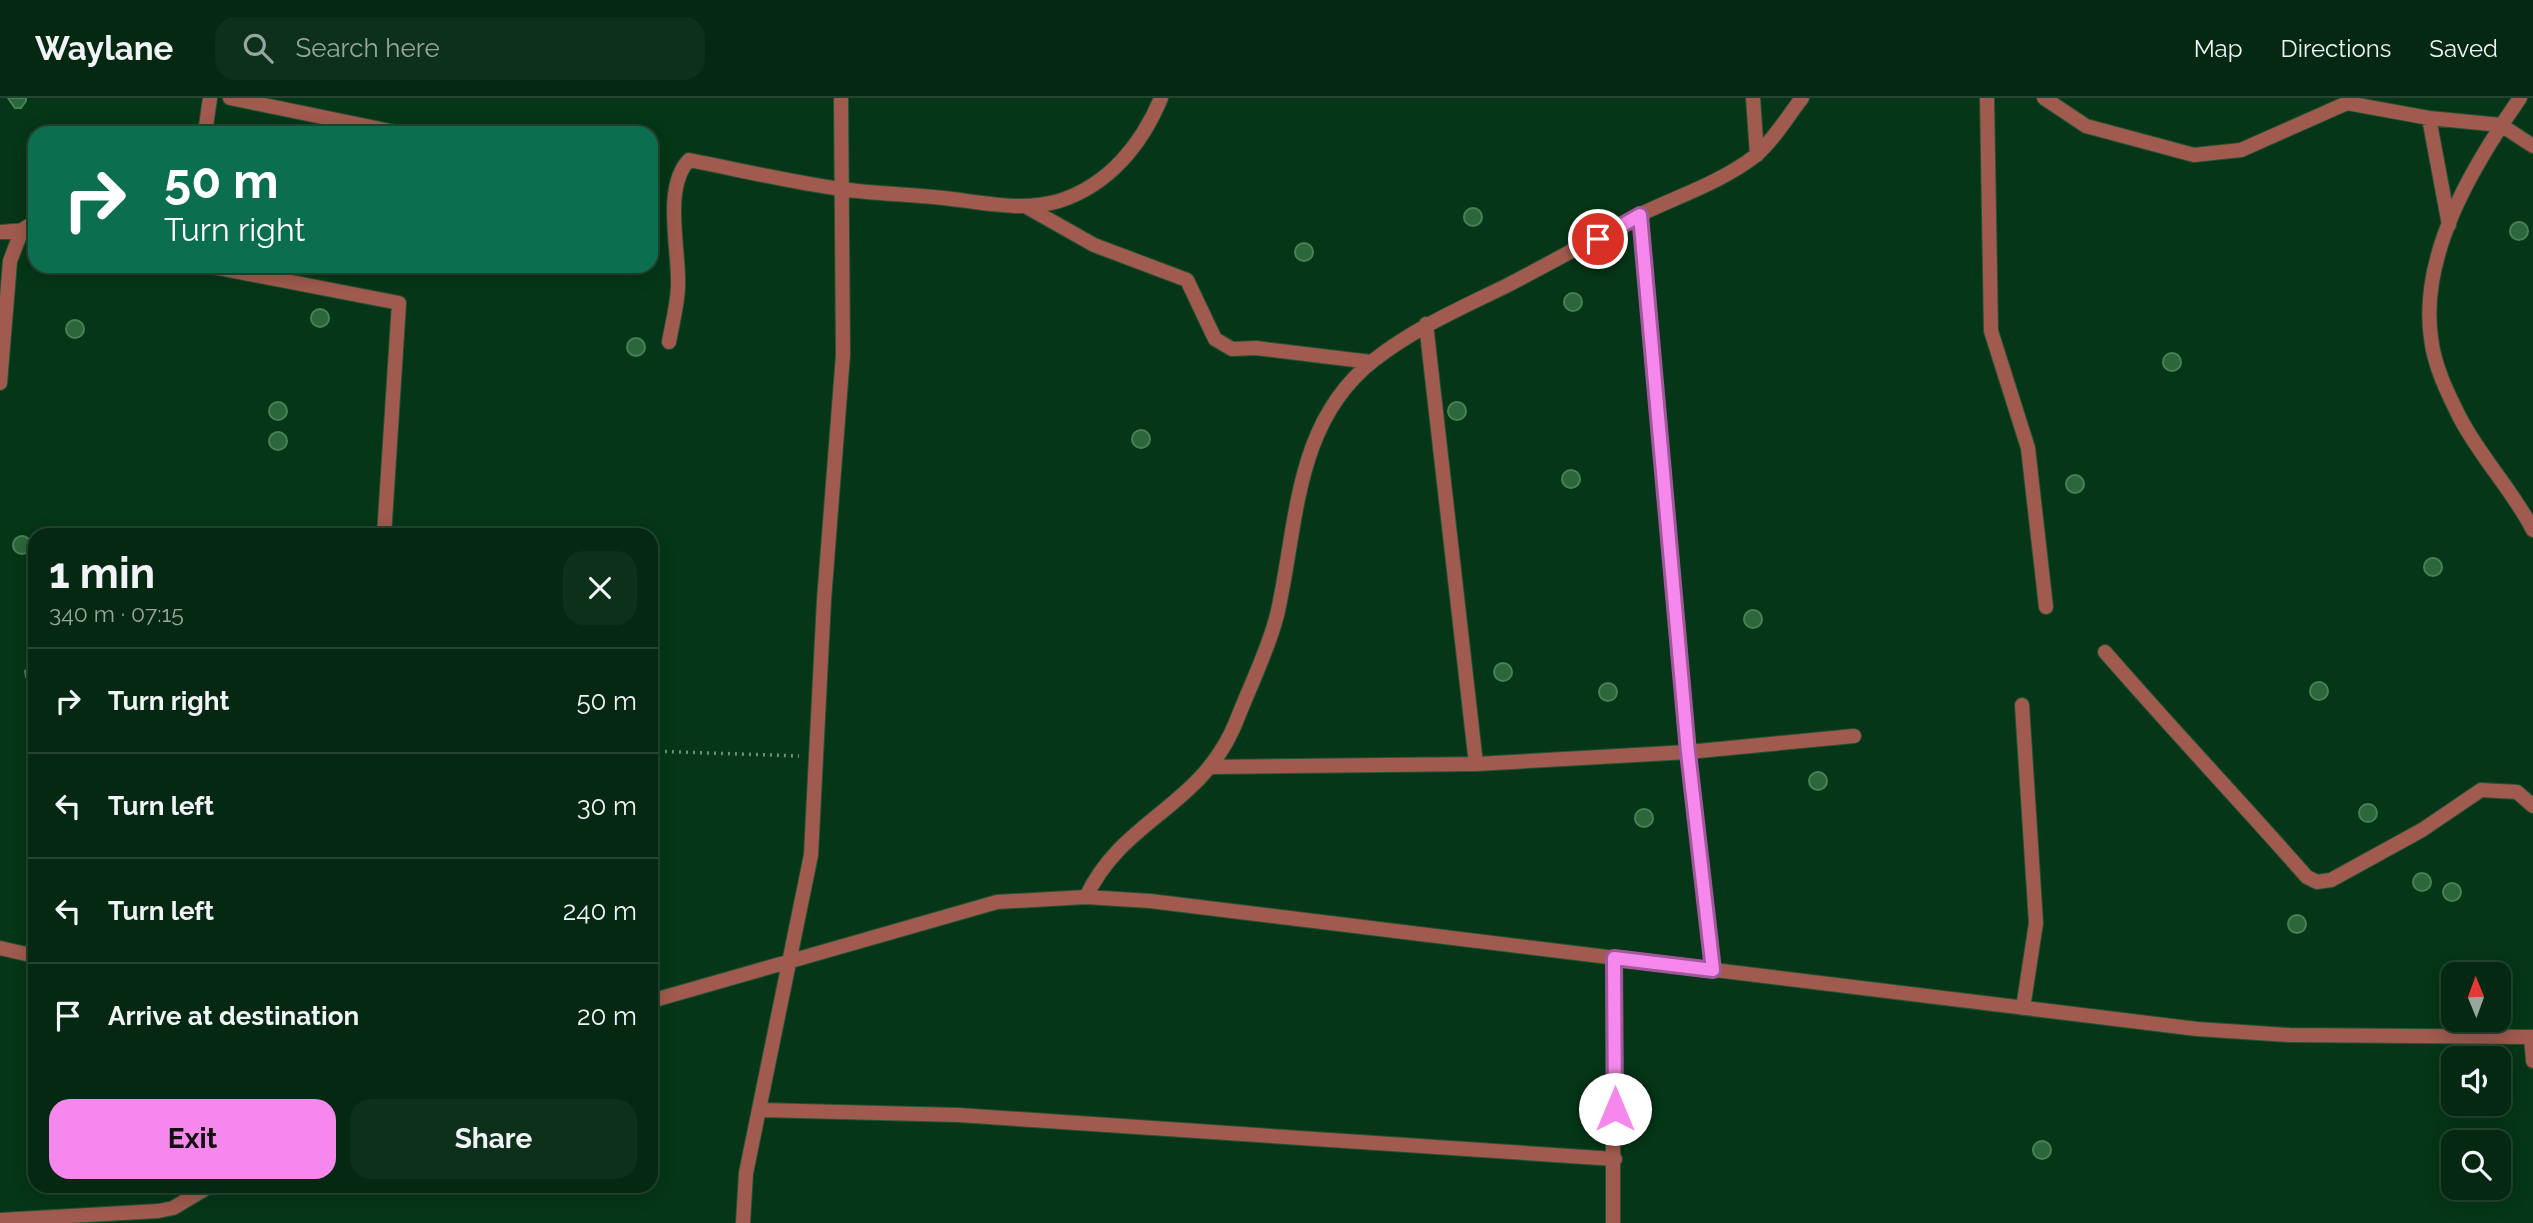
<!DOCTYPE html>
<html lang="en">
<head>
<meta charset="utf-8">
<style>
  body { margin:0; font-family:Raleway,sans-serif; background:#0d301a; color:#f1f3f6; height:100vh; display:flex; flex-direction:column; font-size:26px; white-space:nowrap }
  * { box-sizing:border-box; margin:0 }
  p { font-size:23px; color:#97a69f }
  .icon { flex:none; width:38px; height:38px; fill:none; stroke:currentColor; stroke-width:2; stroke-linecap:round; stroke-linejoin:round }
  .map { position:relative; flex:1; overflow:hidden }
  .side { position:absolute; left:28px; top:430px; width:630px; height:665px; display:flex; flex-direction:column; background:#042811; border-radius:21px; box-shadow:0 4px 18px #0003,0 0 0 2px #254431 }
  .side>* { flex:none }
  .top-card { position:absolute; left:28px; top:28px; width:630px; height:147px; border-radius:21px; box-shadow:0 4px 18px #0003,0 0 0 2px #254431; background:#0b6e4f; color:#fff; overflow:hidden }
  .needle { width:46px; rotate:359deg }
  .tools { position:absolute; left:2441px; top:864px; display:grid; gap:14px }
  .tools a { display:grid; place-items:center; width:70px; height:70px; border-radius:14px; background:#042811; box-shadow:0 4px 18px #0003,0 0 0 2px #254431; font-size:35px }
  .pin { position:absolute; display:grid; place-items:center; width:60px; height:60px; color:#fff; margin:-30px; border:4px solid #fff; border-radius:50%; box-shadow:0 2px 7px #0007 }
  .me { position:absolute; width:77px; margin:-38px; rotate:0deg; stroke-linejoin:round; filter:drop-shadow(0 0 5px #0008) }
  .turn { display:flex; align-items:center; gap:24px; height:147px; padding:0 21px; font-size:32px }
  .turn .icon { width:91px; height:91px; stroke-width:2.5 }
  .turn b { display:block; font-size:49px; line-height:60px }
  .round { display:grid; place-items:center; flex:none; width:74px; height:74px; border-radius:21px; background:#0d301a }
  .headline { display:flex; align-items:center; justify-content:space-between; height:119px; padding:0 21px }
  h1 { font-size:42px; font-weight:700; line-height:52px }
  .button { display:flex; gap:14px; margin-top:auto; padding:14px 21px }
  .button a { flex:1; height:80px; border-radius:21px; background:#f688ed; color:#111; font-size:28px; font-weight:700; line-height:80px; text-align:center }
  .button a+a { background:#0d301a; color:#f1f3f6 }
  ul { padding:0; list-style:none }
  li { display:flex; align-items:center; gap:21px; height:105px; padding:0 21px; border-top:2px solid #254431 }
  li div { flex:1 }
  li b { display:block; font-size:26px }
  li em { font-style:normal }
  header { display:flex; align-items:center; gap:42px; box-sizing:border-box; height:98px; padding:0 35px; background:#042811; border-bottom:2px solid #254431 }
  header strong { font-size:33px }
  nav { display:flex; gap:38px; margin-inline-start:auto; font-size:24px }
  .search { width:490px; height:63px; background:#0d301a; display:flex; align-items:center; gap:18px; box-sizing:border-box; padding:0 24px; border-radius:21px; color:#97a69f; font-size:26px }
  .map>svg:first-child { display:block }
  .building { fill:#2c673c; stroke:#478255; stroke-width:2 }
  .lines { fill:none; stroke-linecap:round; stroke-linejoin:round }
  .minor-casing { stroke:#245234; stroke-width:16 }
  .path { stroke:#6a9175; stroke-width:3.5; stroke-dasharray:2 5; stroke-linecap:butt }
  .minor { stroke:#a05a4e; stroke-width:14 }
  .route-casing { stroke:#a0589a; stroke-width:18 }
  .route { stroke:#f688ed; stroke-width:12 }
</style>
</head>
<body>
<header>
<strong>Waylane</strong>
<div class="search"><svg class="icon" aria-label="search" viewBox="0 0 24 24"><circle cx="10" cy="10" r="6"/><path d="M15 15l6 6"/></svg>Search here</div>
<nav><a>Map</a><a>Directions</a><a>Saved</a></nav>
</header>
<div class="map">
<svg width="2533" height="1125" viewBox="0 0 2533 1125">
  <rect width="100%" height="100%" fill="#053617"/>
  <path class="building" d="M8,0H26V3L21,10H15Z
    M1464 119a9 9 0 1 1 18 0a9 9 0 1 1-18 0Z
    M2510 133a9 9 0 1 1 18 0a9 9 0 1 1-18 0Z
    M1295 154a9 9 0 1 1 18 0a9 9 0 1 1-18 0Z
    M1564 204a9 9 0 1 1 18 0a9 9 0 1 1-18 0Z
    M311 220a9 9 0 1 1 18 0a9 9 0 1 1-18 0Z
    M66 231a9 9 0 1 1 18 0a9 9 0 1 1-18 0Z
    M627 249a9 9 0 1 1 18 0a9 9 0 1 1-18 0Z
    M2163 264a9 9 0 1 1 18 0a9 9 0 1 1-18 0Z
    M269 313a9 9 0 1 1 18 0a9 9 0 1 1-18 0Z
    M1448 313a9 9 0 1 1 18 0a9 9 0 1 1-18 0Z
    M1132 341a9 9 0 1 1 18 0a9 9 0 1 1-18 0Z
    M269 343a9 9 0 1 1 18 0a9 9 0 1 1-18 0Z
    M1562 381a9 9 0 1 1 18 0a9 9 0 1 1-18 0Z
    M2066 386a9 9 0 1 1 18 0a9 9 0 1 1-18 0Z
    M13 447a9 9 0 1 1 18 0a9 9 0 1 1-18 0Z
    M2424 469a9 9 0 1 1 18 0a9 9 0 1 1-18 0Z
    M1744 521a9 9 0 1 1 18 0a9 9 0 1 1-18 0Z
    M1494 574a9 9 0 1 1 18 0a9 9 0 1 1-18 0Z
    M35,567V584H32L26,579L25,573Z
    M2310 593a9 9 0 1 1 18 0a9 9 0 1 1-18 0Z
    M1599 594a9 9 0 1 1 18 0a9 9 0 1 1-18 0Z
    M1809 683a9 9 0 1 1 18 0a9 9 0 1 1-18 0Z
    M2359 715a9 9 0 1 1 18 0a9 9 0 1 1-18 0Z
    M1635 720a9 9 0 1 1 18 0a9 9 0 1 1-18 0Z
    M2413 784a9 9 0 1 1 18 0a9 9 0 1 1-18 0Z
    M2443 794a9 9 0 1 1 18 0a9 9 0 1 1-18 0Z
    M2288 826a9 9 0 1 1 18 0a9 9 0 1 1-18 0Z
    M2033 1052a9 9 0 1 1 18 0a9 9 0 1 1-18 0Z"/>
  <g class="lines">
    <defs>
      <path id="minor" d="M230,0L400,35
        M1753,0L1757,57
        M1987,0L1991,233L2028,350L2046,509
        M2044,0L2086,28L2194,57L2241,52L2347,5L2429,20L2501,27L2533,48
        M2520,0C2474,66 2419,156 2431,240C2434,268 2448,296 2460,320C2481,360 2513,393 2533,432
        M2429,20L2449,127
        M205,35L210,0
        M1025,108L1094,147L1187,182L1215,241L1232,251L1256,250L1371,264
        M1640,117L1688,654L1713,872
        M0,134L26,132
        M208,168L399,205L384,438
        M1426,226L1476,666
        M669,244C672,227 677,208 678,190C680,154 662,90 689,62C740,72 790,84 841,91C875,96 909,96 943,100C981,104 1021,114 1059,103C1109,87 1142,46 1161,0
        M0,285L10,163L22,132L35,124
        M2105,554C2171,630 2240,703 2307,779L2317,784L2331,782L2422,732L2481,692L2517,694L2533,708
        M2022,607L2036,825L2023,910
        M1212,669L1476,666L1688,654L1854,638
        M1086,799C1123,720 1201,710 1236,624C1249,590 1268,553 1277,517C1298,427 1293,325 1374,262C1415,230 1461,210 1508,187C1552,164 1595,140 1639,117C1678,98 1720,85 1755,58C1773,43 1788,18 1802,0
        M0,850L35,858
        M651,903L997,804L1086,799L1150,803L2197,931L2289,937L2533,939
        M2531,939L2533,963
        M759,1012L958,1017L1615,1061
        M0,1122L158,1113L173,1110L210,1088
        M743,1125L746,1075L811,757L824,502L843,257L841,0
        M1613,1125V860"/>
    </defs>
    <use href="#minor" class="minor-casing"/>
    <path class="path" d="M651,653L799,658"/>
    <use href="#minor" class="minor"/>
  </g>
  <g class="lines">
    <defs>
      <path id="route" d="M1598,141L1640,117L1688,654L1713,872L1614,860L1615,1011"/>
    </defs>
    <use href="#route" class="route-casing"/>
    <use href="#route" class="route"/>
  </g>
</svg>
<div class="tools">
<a><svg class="needle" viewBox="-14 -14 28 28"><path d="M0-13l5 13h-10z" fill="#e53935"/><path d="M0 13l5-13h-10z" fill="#97a69f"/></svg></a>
<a><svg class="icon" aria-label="sound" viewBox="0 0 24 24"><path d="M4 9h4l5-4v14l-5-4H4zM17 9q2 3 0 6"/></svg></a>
<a><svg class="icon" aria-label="search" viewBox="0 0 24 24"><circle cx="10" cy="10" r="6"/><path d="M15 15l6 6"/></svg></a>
</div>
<div class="pin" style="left:1598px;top:141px;background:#d93025"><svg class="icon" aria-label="arrive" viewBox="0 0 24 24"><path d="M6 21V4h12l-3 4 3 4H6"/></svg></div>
<svg class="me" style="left:1615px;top:1011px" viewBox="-20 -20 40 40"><circle r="19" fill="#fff"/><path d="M0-13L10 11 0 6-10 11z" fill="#f688ed"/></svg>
<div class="top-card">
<div class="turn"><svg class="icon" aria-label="right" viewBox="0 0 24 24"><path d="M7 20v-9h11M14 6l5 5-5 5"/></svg><div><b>50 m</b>Turn right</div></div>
</div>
<section class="side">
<div class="headline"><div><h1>1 min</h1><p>340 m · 07:15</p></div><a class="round"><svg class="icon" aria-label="close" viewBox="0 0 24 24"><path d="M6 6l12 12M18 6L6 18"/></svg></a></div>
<ul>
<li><svg class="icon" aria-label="right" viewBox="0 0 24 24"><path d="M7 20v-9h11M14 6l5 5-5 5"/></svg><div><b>Turn right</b></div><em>50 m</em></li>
<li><svg class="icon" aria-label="left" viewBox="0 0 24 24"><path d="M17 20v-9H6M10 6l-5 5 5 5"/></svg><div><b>Turn left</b></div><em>30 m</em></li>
<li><svg class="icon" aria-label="left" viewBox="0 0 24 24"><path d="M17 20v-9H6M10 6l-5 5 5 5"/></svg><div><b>Turn left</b></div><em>240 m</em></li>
<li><svg class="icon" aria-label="arrive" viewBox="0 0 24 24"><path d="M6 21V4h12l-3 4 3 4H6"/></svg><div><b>Arrive at destination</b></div><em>20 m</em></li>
</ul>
<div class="button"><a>Exit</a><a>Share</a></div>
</section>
</div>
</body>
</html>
